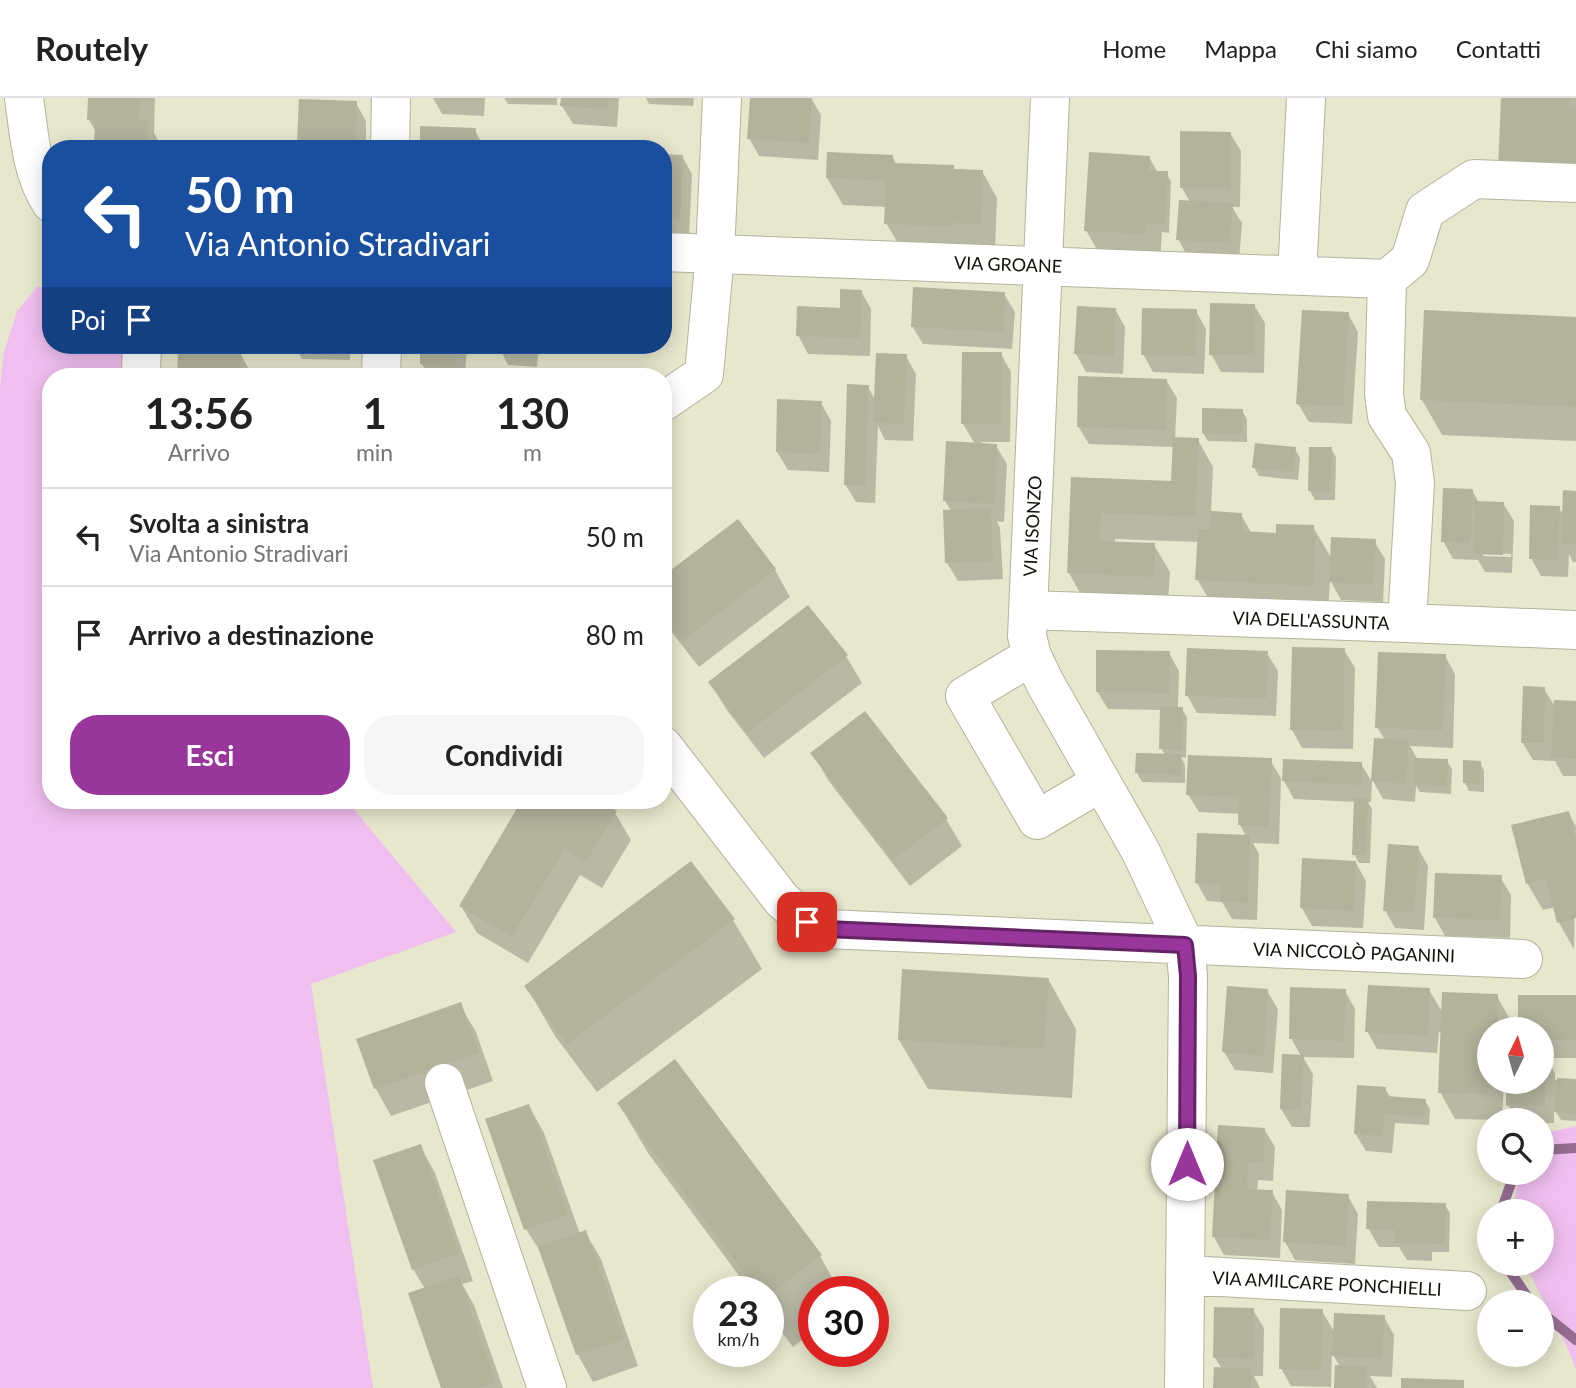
<!DOCTYPE html>
<html lang="it">
<head>
<meta charset="utf-8">
<style>
  body { margin:0; font-family:Lato,sans-serif; background:#f6f6f6; color:#222; height:100vh; display:flex; flex-direction:column; font-size:26px; white-space:nowrap }
  * { box-sizing:border-box; margin:0 }
  p { font-size:23px; color:#767676 }
  .icon { flex:none; width:38px; height:38px; fill:none; stroke:currentColor; stroke-width:2; stroke-linecap:round; stroke-linejoin:round }
  .map { position:relative; flex:1; overflow:hidden }
  .panel { position:absolute; left:42px; top:270px; width:630px; height:441px; display:flex; flex-direction:column; background:#fff; border-radius:28px; box-shadow:0 4px 18px #0003 }
  .panel>* { flex:none }
  .banner { position:absolute; left:42px; top:42px; width:630px; height:214px; border-radius:28px; box-shadow:0 4px 18px #0003; background:#1a4fa0; color:#fff; overflow:hidden }
  .needle { width:46px; rotate:5deg }
  .fabs { position:absolute; left:1477px; top:919px; display:grid; gap:14px }
  .fabs a { display:grid; place-items:center; width:77px; height:77px; border-radius:50%; background:#fff; box-shadow:0 4px 18px #0003; font-size:35px }
  .speed { position:absolute; left:693px; top:1178px; display:flex; gap:14px; font-size:35px; font-weight:700; text-align:center }
  .speed>* { display:grid; place-content:center; width:91px; height:91px; border-radius:50%; background:#fff; box-shadow:0 4px 18px #0003; line-height:1 }
  .speed small { font-size:18px; font-weight:400 }
  .speed .limit { border:10px solid #d22; background:#fff; color:#111 }
  .pin { position:absolute; display:grid; place-items:center; width:60px; height:60px; color:#fff; margin:-30px; border-radius:14px; box-shadow:0 4px 10px #0006 }
  .me { position:absolute; width:77px; margin:-38px; rotate:0deg; stroke-linejoin:round; filter:drop-shadow(0 0 5px #0008) }
  .turn { display:flex; align-items:center; gap:24px; height:147px; padding:0 28px; font-size:32px }
  .turn .icon { width:91px; height:91px; stroke-width:2.5 }
  .turn b { display:block; font-size:49px; line-height:60px }
  .then { display:flex; align-items:center; height:66px; padding:0 28px; background:#0003; gap:14px; font-size:26px }
  .eta { display:flex; justify-content:space-evenly; align-items:center; height:119px; text-align:center }
  .eta b { font-size:42px; font-weight:700; line-height:49px }
  .primary-button { display:flex; gap:14px; margin-top:auto; padding:14px 28px }
  .primary-button a { flex:1; height:80px; border-radius:28px; background:#99369c; color:#fff; font-size:28px; font-weight:700; line-height:80px; text-align:center }
  .primary-button a+a { background:#f6f6f6; color:#222 }
  ul { padding:0; list-style:none }
  li { display:flex; align-items:center; gap:21px; height:98px; padding:0 28px; border-top:2px solid #e0e0e0 }
  li div { flex:1 }
  li b { display:block; font-size:26px }
  li em { font-style:normal }
  header { display:flex; align-items:center; gap:42px; box-sizing:border-box; height:98px; padding:0 35px; background:#fff; border-bottom:2px solid #e0e0e0 }
  header strong { font-size:33px }
  nav { display:flex; gap:38px; margin-inline-start:auto; font-size:24px }
  .map>svg:first-child { display:block }
  .green { fill:#f0beef }
  .shadow { fill:#0003; fill-rule:evenodd }
  .lines { fill:none; stroke-linecap:round; stroke-linejoin:round }
  .stream { stroke:#956e92; stroke-width:10 }
  .building { fill:#b3b39c }
  .minor-casing { stroke:#b4b49c; stroke-width:40 }
  .minor { stroke:#fff; stroke-width:38 }
  .route-casing { stroke:#632365; stroke-width:18 }
  .route { stroke:#99369c; stroke-width:12 }
  .labels { text-anchor:middle; dominant-baseline:central; stroke-width:6; stroke-linejoin:round; paint-order:stroke }
  .street-label { font-size:18px; fill:#12120a; stroke:#fff }
</style>
</head>
<body>
<header>
<strong>Routely</strong>
<nav><a>Home</a><a>Mappa</a><a>Chi siamo</a><a>Contatti</a></nav>
</header>
<div class="map">
<svg width="1576" height="1290" viewBox="0 0 1576 1290">
  <rect width="100%" height="100%" fill="#e7e7ce"/>
  <path class="green" d="M38,188L51,198V247H119L130,278H51V702H346L456,834L311,886L373,1290H0V289L4,254L17,213Z
    M1576,1028V1271L1566,1247L1525,1166H1542V1113H1513L1519,1075L1542,1074V1036Z"/>
  <path class="shadow" d="M90,0H155L154,35L163,51H96V34L89,22Z
    M433,0H485L484,18L442,16Z
    M504,0H557V7L508,6Z
    M563,0H619L617,29L573,26L562,8Z
    M646,0H694L693,8L649,6Z
    M752,0H811L821,17L818,62L759,58L749,40Z
    M1503,0H1576V101Z
    M356,5L366,23V51H303L299,44Z
    M475,32L485,51H421Z
    M1230,35L1241,53L1240,109H1232L1242,125L1239,163L1188,159L1178,141L1190,104L1182,90Z
    M663,57L682,58L692,76L689,140L663,139Z
    M892,58L897,67L982,73L997,100L995,152H902L886,125L887,109L843,107L827,80Z
    M1149,59L1158,75H1166L1171,83L1169,135L1162,134L1160,163L1101,159L1086,132Z
    M861,193L871,211L870,258L808,256L798,237L841,212Z
    M1004,196L1015,214L1012,251L923,246L912,228Z
    M1254,207L1265,225L1264,275L1221,274L1211,256Z
    M1115,211L1125,229L1123,276L1086,274L1076,256Z
    M1196,213L1206,231L1204,276L1153,274L1143,256Z
    M1348,216L1358,234L1352,326L1309,324L1298,306Z
    M1576,221V343L1442,337L1422,302Z
    M294,247H350V262L302,261Z
    M422,247H467L465,278H429L421,265Z
    M498,247H539L537,269L508,267Z
    M179,253L240,255L250,273V278H179Z
    M1001,256L1011,274L1010,344H981V347L996,348L1007,366L1004,424L997,423L1000,430L1003,481L958,483L947,465L951,413L945,403L975,346L963,326Z
    M906,258L916,276L913,343L885,342L878,328L875,405L856,404L845,386L868,289L876,303Z
    M1166,282L1177,300L1175,341L1198,342L1213,369L1211,415L1241,417L1252,436L1277,437L1313,429L1332,461L1374,443L1385,461L1383,504L1341,502L1330,482L1328,514L1213,508L1197,481L1199,444L1115,441V445L1154,447L1170,474L1168,505L1084,502L1069,475L1073,381L1173,385L1174,349L1089,346L1078,328Z
    M821,305L831,323L829,374L788,372L777,354Z
    M1242,313L1247,321V344L1208,343L1203,335Z
    M1295,351L1300,360L1298,382L1259,378L1254,369Z
    M1331,351L1336,359L1335,402H1315L1310,393Z
    M1472,392L1479,405H1503L1514,423L1512,475L1485,474L1478,462L1453,461L1443,443ZM1483,455L1511,456V459L1483,458Z
    M1576,394V464H1573L1569,456L1568,479L1541,478L1531,460L1559,410L1564,417Z
    M737,423L775,472L790,499L699,569L663,523V481Z
    M1344,552L1355,570L1353,651L1302,650L1292,632Z
    M1169,555L1179,573L1178,611H1182L1187,619L1186,660L1181,659L1185,667V685L1142,684L1137,675L1165,657L1161,650L1162,612L1108,611L1097,593Z
    M1267,555L1278,573L1276,618L1197,615L1187,597Z
    M846,558L862,585L764,660L726,611L710,584Z
    M1445,558L1455,576L1453,650L1410,648L1418,662L1447,663L1452,671L1451,696L1420,694L1416,688L1415,704L1383,701L1373,683L1385,642L1377,629Z
    M1544,591L1556,610L1576,605V678H1563L1555,663L1533,662L1522,644Z
    M813,655L946,721L962,748L910,788L828,682Z
    M1270,662L1281,680L1279,746L1253,745L1259,756L1257,822L1232,821L1222,804L1207,803L1197,785L1246,738L1240,727V716L1199,714L1188,696Z
    M1480,664L1484,673V694L1469,693L1465,685Z
    M1361,666L1372,684L1371,704H1368L1372,711L1370,765H1359L1354,756L1356,704L1294,701L1284,683Z
    M524,702H594L615,715L631,742L602,790L580,777L528,865L477,835L461,808Z
    M1568,715L1576,728L1574,851L1559,825L1555,809L1543,812L1527,785Z
    M1418,750L1428,768L1424,832L1395,830L1385,812Z
    M1304,762L1356,765L1366,783L1363,830L1312,828L1302,810Z
    M1500,779L1511,797L1510,840L1445,838L1435,820Z
    M733,822L762,871L597,994L555,938L526,888Z
    M1048,881L1076,931L1072,1000L928,991L899,942Z
    M1429,892L1443,915L1497,898L1512,925V931H1489V984H1504L1502,1022L1455,1021L1440,994L1442,934H1439L1437,955L1377,951L1367,933Z
    M1267,893L1278,911L1273,975L1235,972L1224,954Z
    M1345,893L1355,911L1354,960L1303,959L1313,976L1310,1029H1292L1281,1011L1301,958L1291,940Z
    M1576,899V960H1546L1555,975V982L1576,983V1023L1561,1022L1554,1011V1025H1542V1022H1516L1508,1007V984H1542V931H1519Z
    M460,907L476,934L493,983L391,1018L376,991L359,942Z
    M1385,991L1391,1000L1425,1003L1430,1011L1429,1027L1395,1025L1392,1055L1366,1053L1355,1035Z
    M619,1006L820,1158L840,1194H814V1233L793,1249L768,1216V1194H751L648,1055Z
    M529,1008L544,1035L580,1136L585,1134L601,1161L638,1268L593,1284L578,1257L543,1158L526,1131Z
    M1220,1029L1264,1031L1275,1049L1273,1083L1258,1082L1257,1093L1272,1094L1282,1112L1280,1160L1224,1157L1214,1139Z
    M420,1048L435,1075L473,1183L462,1186L474,1207L503,1290H443L425,1191L413,1171Z
    M1348,1098L1358,1116L1355,1166L1295,1162L1285,1144Z
    M1445,1107L1450,1115L1449,1154H1432V1163L1407,1162L1399,1149H1379L1368,1130Z
    M1253,1212L1264,1230L1263,1278H1254L1260,1290H1215L1222,1271L1215,1260Z
    M1322,1213L1335,1235L1384,1219L1394,1237L1392,1279L1370,1278L1377,1290H1335L1340,1269L1332,1255L1331,1289L1291,1288L1281,1270Z
    M1542,1233L1550,1250L1542,1254Z"/>
  <g class="lines">
    <path class="stream" d="M1542,1052L1576,1050
      M1501,1113L1515,1074
      M1505,1166L1531,1204
      M1542,1215L1576,1242"/>
  </g>
  <path class="building" d="M88,0H140L139,21L148,22L147,51H94L95,22H87Z
    M561,0H608L607,11L560,8Z
    M750,0H812L809,45L747,41Z
    M1501,0H1570L1569,9H1576V75L1498,72Z
    M299,1L357,3L356,46L297,44Z
    M420,28L476,30L475,51H420Z
    M1180,33L1231,34V91L1180,90Z
    M827,54L893,57V65L954,67V71L983,72L981,126L951,125V128L884,126L886,83L826,80Z
    M1089,54L1150,58L1149,73H1168L1165,127L1147,126L1146,117L1145,136L1084,133Z
    M663,56L683,57L680,122H663Z
    M1179,102L1233,105L1230,145L1176,142Z
    M913,189L1005,194L1003,234L911,229Z
    M840,191L862,192L860,240L796,238L797,208L840,210Z
    M1210,205L1255,206V257H1209Z
    M1077,208L1116,210L1114,258L1074,256Z
    M1142,210L1197,211L1195,258L1141,257Z
    M1302,212L1349,214L1343,309L1296,306Z
    M1424,212L1576,219V309L1420,302Z
    M420,247H457L456,268L420,266Z
    M496,247H528V252L496,250Z
    M178,251L241,253L240,278H177Z
    M962,254H1002L1001,326H961Z
    M876,255L907,256L904,326L873,324Z
    M1078,278L1167,281L1166,332L1077,329Z
    M847,286L869,287L865,387H844Z
    M777,301L822,303L820,356L776,354Z
    M1202,310L1243,311V336L1202,335Z
    M1173,339L1199,340L1195,419L1101,415L1099,443L1155,445L1154,479L1067,475L1071,379L1171,383Z
    M946,343L997,346L995,406L943,403Z
    M1255,345L1296,349L1294,374L1252,370Z
    M1309,349H1332L1331,394L1308,393Z
    M1443,390L1473,391L1471,445L1441,444Z
    M1563,392L1576,393V446H1561Z
    M1475,403L1504,404L1503,457L1473,456Z
    M1530,407L1560,408L1558,462L1529,461Z
    M991,410L993,463L945,465L943,412Z
    M1211,413L1242,415V433L1276,435V426L1314,427V438H1316L1313,488L1195,482L1198,431H1210Z
    M738,421L776,471L683,543L663,518V478Z
    M1331,439L1376,441L1373,487L1329,484Z
    M808,507L848,557L747,635L708,584Z
    M1292,549L1345,550L1343,633L1290,632Z
    M1187,550L1268,553L1267,600L1185,598Z
    M1096,552L1170,553L1169,595L1096,594Z
    M1378,554L1446,556L1443,632L1375,630Z
    M1523,588L1545,589L1544,645H1521Z
    M1554,602L1576,603V661L1551,660Z
    M1160,609H1183L1182,652L1159,651Z
    M865,613L948,720L893,762L810,655Z
    M1374,640L1409,642L1406,686L1371,683Z
    M1136,655L1181,656V677L1135,675Z
    M1188,657L1272,660L1269,729L1238,727L1239,699L1186,697Z
    M1414,660L1448,661L1447,688L1414,686Z
    M1283,661L1362,664V687L1282,683Z
    M1463,662L1481,663L1480,686L1463,685Z
    M1354,700L1368,701L1366,757H1352Z
    M522,702H597L617,713L586,764L564,751L512,839L459,808Z
    M1569,713L1576,740V820L1557,825L1546,781L1526,786L1511,727Z
    M1197,735L1250,737L1248,805L1220,804L1221,787L1195,785Z
    M1388,746L1419,748L1414,815L1383,813Z
    M1302,760L1356,763L1354,813L1300,810Z
    M691,763L735,821L567,946L524,888Z
    M1435,775L1502,777L1500,822L1433,820Z
    M902,871L1049,880L1044,951L898,942Z
    M1368,887L1430,890L1428,938L1365,934Z
    M1227,888L1268,891L1264,958L1222,954Z
    M1290,889L1346,891L1344,943L1289,941Z
    M1442,894L1498,896L1497,931H1489L1488,996L1438,995Z
    M1518,897H1576V942H1542V931H1518Z
    M461,904L479,955L374,991L356,941Z
    M1542,955H1546L1545,1008H1506V984H1542Z
    M1282,956L1304,957L1301,1012L1280,1011Z
    M675,961L822,1157L768,1197V1194H758L617,1005Z
    M1557,980L1576,981V1016L1554,1014Z
    M1357,987L1386,989V998L1426,1001L1424,1019L1384,1016L1383,1038L1354,1036Z
    M529,1006L568,1117L524,1132L485,1021Z
    M1218,1027L1265,1030L1263,1065H1248L1247,1091L1273,1092L1270,1142L1212,1139Z
    M421,1046L459,1155L412,1172L373,1062Z
    M1286,1092L1349,1096L1346,1148L1283,1144Z
    M1367,1103L1446,1105L1445,1146L1395,1145V1132L1366,1131Z
    M586,1132L624,1241L576,1257L538,1149Z
    M459,1178L496,1284L479,1290H441L408,1195Z
    M1214,1209L1254,1210V1261L1213,1260Z
    M1280,1210L1323,1211L1321,1272L1279,1271Z
    M1334,1215L1385,1217L1382,1261L1332,1258Z
    M1335,1267L1367,1269L1366,1290H1334Z
    M1214,1269L1251,1271V1290H1213Z
    M1401,1280L1464,1282V1290H1401Z"/>
  <g class="lines">
    <defs>
      <path id="minor" d="M24,0C29,35 31,75 51,105
        M1050,0L1027,538L1032,558L1045,585L1140,752L1185,847L1188,878L1184,1290
        M390,51L391,0
        M663,154L1387,181
        M1300,177L1298,158L1306,0
        M1387,181L1410,162L1425,113L1474,81L1576,85
        M141,273L142,247
        M381,278L382,247
        M663,304L704,276L715,156L722,0
        M1028,512L1407,525L1415,385L1411,355L1387,318L1384,296L1387,181
        M1407,525L1576,532
        M1032,558L965,598L1037,722L1101,684
        M663,648L782,802L807,824L826,831L1523,861
        M444,985L547,1290
        M1187,1177L1467,1193"/>
    </defs>
    <use href="#minor" class="minor-casing"/>
    <use href="#minor" class="minor"/>
  </g>
  <g class="lines">
    <defs>
      <path id="route" d="M807,824L826,831L1185,847L1188,878L1187,1066"/>
    </defs>
    <use href="#route" class="route-casing"/>
    <use href="#route" class="route"/>
  </g>
  <g class="labels">
    <g class="street-label">
      <text transform="translate(1008 166) rotate(2)">VIA GROANE</text>
      <text transform="translate(1032 428) rotate(-87)">VIA ISONZO</text>
      <text transform="translate(1311 522) rotate(2)">VIA DELL'ASSUNTA</text>
      <text transform="translate(1354 854) rotate(2)">VIA NICCOLÒ PAGANINI</text>
      <text transform="translate(1327 1185) rotate(3)">VIA AMILCARE PONCHIELLI</text>
    </g>
  </g>
</svg>
<div class="fabs">
<a><svg class="needle" viewBox="-14 -14 28 28"><path d="M0-13l5 13h-10z" fill="#e53935"/><path d="M0 13l5-13h-10z" fill="#767676"/></svg></a>
<a><svg class="icon" aria-label="search" viewBox="0 0 24 24"><circle cx="10" cy="10" r="6"/><path d="M15 15l6 6"/></svg></a>
<a>+</a>
<a>−</a>
</div>
<div class="speed"><div>23<small>km/h</small></div><div class="limit">30</div></div>
<div class="pin" style="left:807px;top:824px;background:#d93025"><svg class="icon" aria-label="arrive" viewBox="0 0 24 24"><path d="M6 21V4h12l-3 4 3 4H6"/></svg></div>
<svg class="me" style="left:1187px;top:1066px" viewBox="-20 -20 40 40"><circle r="19" fill="#fff"/><path d="M0-13L10 11 0 6-10 11z" fill="#99369c"/></svg>
<div class="banner">
<div class="turn"><svg class="icon" aria-label="left" viewBox="0 0 24 24"><path d="M17 20v-9H6M10 6l-5 5 5 5"/></svg><div><b>50 m</b>Via Antonio Stradivari</div></div>
<div class="then">Poi<svg class="icon" aria-label="arrive" viewBox="0 0 24 24"><path d="M6 21V4h12l-3 4 3 4H6"/></svg></div>
</div>
<section class="panel">
<div class="eta">
<div><b>13:56</b><p>Arrivo</p></div>
<div><b>1</b><p>min</p></div>
<div><b>130</b><p>m</p></div>
</div>
<ul>
<li><svg class="icon" aria-label="left" viewBox="0 0 24 24"><path d="M17 20v-9H6M10 6l-5 5 5 5"/></svg><div><b>Svolta a sinistra</b><p>Via Antonio Stradivari</p></div><em>50 m</em></li>
<li><svg class="icon" aria-label="arrive" viewBox="0 0 24 24"><path d="M6 21V4h12l-3 4 3 4H6"/></svg><div><b>Arrivo a destinazione</b></div><em>80 m</em></li>
</ul>
<div class="primary-button"><a>Esci</a><a>Condividi</a></div>
</section>
</div>
</body>
</html>
